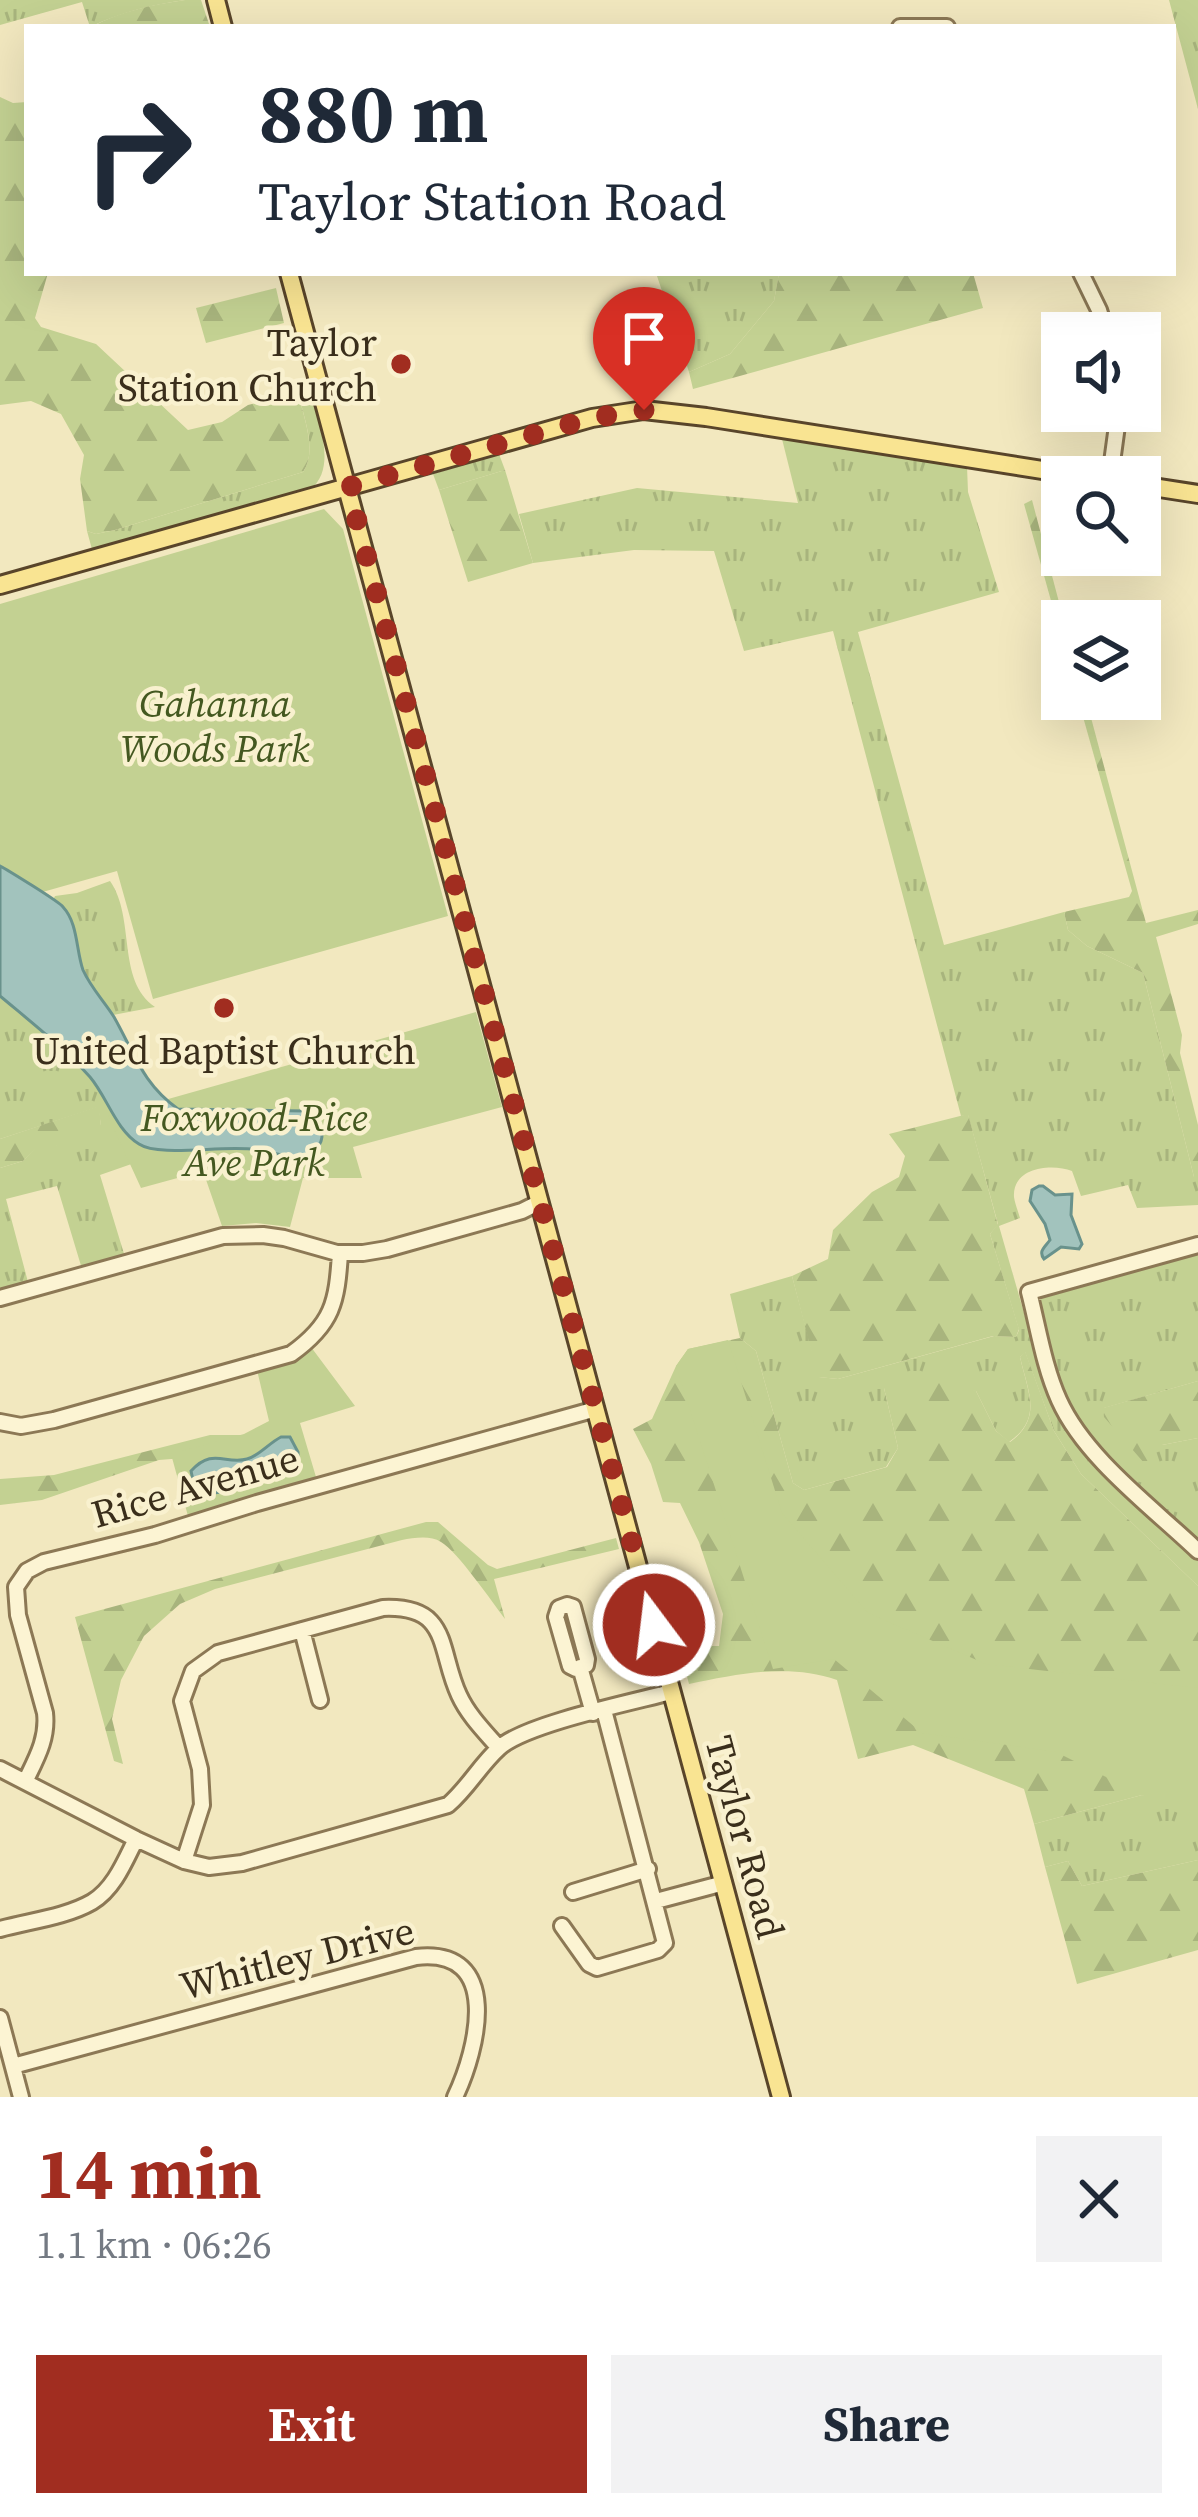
<!DOCTYPE html>
<html lang="en">
<head>
<meta charset="utf-8">
<style>
  body { margin:0; font-family:"Source Serif 4",serif; background:#f2f2f3; color:#1f2937; height:100vh; display:flex; flex-direction:column; font-size:45px; white-space:nowrap }
  * { box-sizing:border-box; margin:0 }
  p { font-size:39px; color:#747a83 }
  .icon { flex:none; width:66px; height:66px; fill:none; stroke:currentColor; stroke-width:2; stroke-linecap:round; stroke-linejoin:round }
  .map { position:relative; height:2097px; overflow:hidden }
  .sheet { display:flex; flex-direction:column; background:#fff; flex:1 }
  .sheet>* { flex:none }
  .top-card { position:absolute; left:24px; top:24px; width:1152px; height:252px; border-radius:0px; box-shadow:0 12px 48px #0002; background:#fff; color:#1f2937; overflow:hidden }
  .controls { position:absolute; left:1041px; top:312px; display:grid; gap:24px }
  .controls a { display:grid; place-items:center; width:120px; height:120px; border-radius:0px; background:#fff; box-shadow:0 12px 48px #0002; font-size:60px }
  .pin { position:absolute; display:grid; place-items:center; width:102px; height:102px; color:#fff; margin:-123px -51px; border-radius:50% 50% 50% 0; rotate:-45deg; box-shadow:0 0 12px #0007 }
  .pin .icon { rotate:45deg }
  .me { position:absolute; width:132px; margin:-66px; rotate:345deg; stroke-linejoin:round; filter:drop-shadow(0 0 9px #0008) }
  .turn { display:flex; align-items:center; gap:42px; height:252px; padding:0 36px; font-size:54px }
  .turn .icon { width:156px; height:156px; stroke-width:2.5 }
  .turn b { display:block; font-size:84px; line-height:102px }
  .round { display:grid; place-items:center; flex:none; width:126px; height:126px; border-radius:0px; background:#f2f2f3 }
  .headline { display:flex; align-items:center; justify-content:space-between; height:204px; padding:0 36px }
  h1 { font-size:72px; font-weight:700; line-height:90px; color:#a12d20 }
  .button { display:flex; gap:24px; margin-top:auto; padding:24px 36px }
  .button a { flex:1; height:138px; border-radius:0px; background:#a12d20; color:#fff; font-size:48px; font-weight:700; line-height:138px; text-align:center }
  .button a+a { background:#f2f2f3; color:#1f2937 }
  .map>svg:first-child { display:block }
  .grass { fill:url(#grass-tufts) }
  .forest { fill:url(#forest-firs) }
  .park { fill:#c3d192 }
  .water { fill:#a2c3bd; stroke:#69928c; stroke-width:3 }
  .lines { fill:none; stroke-linecap:round; stroke-linejoin:round }
  .minor-casing { stroke:#8c7855; stroke-width:20 }
  .major-casing { stroke:#59452a; stroke-width:22 }
  .minor { stroke:#fcf4d3; stroke-width:14 }
  .major { stroke:#f9e492; stroke-width:16 }
  .route { stroke:#a12d20; stroke-width:21; stroke-dasharray:0 37.8 }
  .poi-dot { fill:#a12d20; stroke:#f9f1cf; stroke-width:4.5 }
  .labels { text-anchor:middle; dominant-baseline:central; stroke-width:9; stroke-linejoin:round; paint-order:stroke }
  .poi-label { font-size:39px; fill:#3a2e1b; stroke:#f9f1cf; text-anchor:end }
  .park-label { font-size:39px; font-style:italic; fill:#445820; stroke:#f9f1cf }
  .street-label { font-size:39px; fill:#3a2e1b; stroke:#f9f1cf }
</style>
</head>
<body>
<div class="map">
<svg width="1198" height="2097" viewBox="0 0 1198 2097">
  <defs>
    <pattern id="grass-tufts" width="24" height="20" patternUnits="userSpaceOnUse" patternTransform="scale(3)"><rect width="24" height="20" fill="#c3d192"/><path d="M3 7l-1-3M5 7V3M7 7l1-3M15 17l-1-3M17 17v-4M19 17l1-3" fill="none" stroke="#a8b47d"/></pattern>
    <pattern id="forest-firs" width="22" height="20" patternUnits="userSpaceOnUse" patternTransform="scale(3)"><rect width="22" height="20" fill="#c3d192"/><path d="M5 1l3.5 6h-7zM16 11l3.5 6h-7z" fill="#a8b47d"/></pattern>
  </defs>
  <rect width="100%" height="100%" fill="#f2e8bf"/>
  <path class="grass" d="M0,0H185C151,5 121,12 90,27L82,2L0,25Z
    M1169,0H1198V109Z
    M656,273H779L774,301L730,354L689,372Z
    M309,389C317,420 339,466 310,490L93,553L87,531L96,534L115,530L303,472C318,450 303,416 298,392Z
    M784,435L967,466L968,492L999,592L858,632L944,945L1064,912L1068,930L1087,946L1143,973L1194,1177H1198V1205L1137,1208L1128,1185L1081,1196L1072,1171C1052,1163 1012,1167 1014,1197C1015,1204 1018,1211 1020,1218L999,1226L1041,1372L1057,1413L1072,1441L1198,1561V1586L1081,1474L1054,1431L1025,1352L1020,1357C1028,1393 1043,1418 1009,1442L996,1431L976,1391L884,1388L898,1448L886,1467L804,1490L793,1483L756,1351L740,1338L730,1294L792,1276L819,1377L838,1379L994,1336L1016,1337L1019,1330L990,1234L998,1224L968,1115L961,1116L833,631L744,651L714,551L634,550L533,563L519,514L637,488L798,503L782,439Z
    M499,454L505,470L439,490L433,474Z
    M110,881C136,918 116,980 155,1007L113,1015C102,1001 92,989 85,973C75,948 78,915 53,900L55,896L77,893Z
    M0,996L55,1041L94,1081L143,1160L100,1175L125,1257L82,1269L57,1186L6,1199L28,1282L0,1292V1168L23,1161L38,1146H55L101,1125L98,1107L0,1139Z
    M1198,1252V1381L1104,1408L1162,1445L1198,1438V1541C1160,1505 1097,1456 1073,1412C1055,1379 1049,1339 1039,1303L1043,1293Z
    M1142,1795L1198,1807V1860L1082,1886L1068,1861L1045,1867L1034,1824Z"/>
  <path class="forest" d="M185,0H201L210,27H91C121,11 151,5 185,0Z
    M0,97L13,103L27,102V273H48L35,318L41,327L96,344L188,430L222,422L248,405L298,392C303,416 318,451 303,472L115,530L96,534L87,531L80,479L84,455L61,414L31,401L0,405Z
    M779,273H973L983,308L693,389L689,372L730,354L774,301Z
    M276,288L284,323L206,343L196,308Z
    M505,470L533,563L468,582L439,490Z
    M1032,500L1064,621H1062V640L1024,504Z
    M1078,699H1086L1146,923L1198,910V924L1156,937L1182,1035L1180,1053L1198,1125V1177H1194L1143,973L1087,946L1068,930L1064,912L1129,897L1132,891Z
    M99,1106L101,1126C81,1144 66,1147 39,1146L23,1161L0,1168V1139Z
    M968,1114L998,1225L990,1234L1019,1329L1016,1337L993,1336L838,1379L818,1377L792,1276L828,1259L833,1230L872,1192L899,1177L905,1156L889,1134Z
    M740,1338L756,1351L793,1483L804,1490L887,1467L898,1448L884,1388C906,1372 952,1382 976,1391L996,1431L1010,1442C1043,1418 1028,1392 1020,1357L1025,1351L1054,1431L1081,1474L1198,1586V1807L1142,1795L1034,1824L1024,1789L913,1745L858,1759L837,1680C789,1663 738,1674 689,1684L679,1646H719L723,1614L699,1542L680,1503L663,1502L651,1464L633,1429L652,1419L676,1366L688,1349Z
    M1198,1381V1438L1162,1445L1145,1464L1104,1417L1103,1408Z
    M210,1435H244L184,1458L159,1460L42,1500L0,1505V1479L54,1475Z
    M426,1522H438L488,1565L497,1569L616,1538L619,1549L494,1579L505,1619C493,1603 457,1551 441,1542C430,1535 414,1538 402,1540L215,1589L180,1604L144,1636L121,1680L112,1719L123,1764L114,1761L75,1617Z
    M1198,1860V1950L1077,1984L1045,1867L1068,1861L1082,1886Z"/>
  <path class="park" d="M324,509L343,529L448,916L153,999L117,871L0,904V604Z
    M476,1012L502,1107L353,1147L362,1178H303L290,1227L256,1223L222,1226L203,1171L141,1188L108,1116Z
    M728,1340L782,1513L868,1613L986,1664L1198,1688V1823L1056,1752L922,1733L834,1659L773,1669L676,1366L688,1349Z
    M311,1347L355,1406L300,1423L316,1477L188,1516L171,1454L244,1434L269,1421L257,1370L299,1356Z"/>
  <path class="water" d="M0,866C6,869 60,902 63,907C78,923 76,950 83,970C91,988 104,1001 114,1017C135,1054 142,1083 178,1109L305,1111L319,1119C323,1132 325,1144 312,1152C297,1161 274,1153 258,1150C227,1144 160,1158 139,1144C116,1130 107,1097 90,1077C63,1047 31,1022 0,996Z
    M1039,1186H1043L1055,1195L1072,1194L1071,1215L1082,1244L1079,1249L1061,1247L1044,1259C1038,1251 1045,1247 1050,1240L1045,1224L1030,1201L1032,1190Z
    M281,1437H290L298,1452V1462L292,1467L220,1492L203,1495L195,1489L191,1471C213,1447 225,1465 247,1459C259,1456 269,1443 281,1437Z"/>
  <g class="lines">
    <defs>
      <path id="minor" d="M900,27H947
        M1081,273L1099,310L1106,333
        M1110,477L1119,411
        M1198,1245L1029,1292C1038,1327 1044,1367 1059,1400C1085,1458 1152,1507 1198,1551
        M0,1298L223,1236L263,1235L284,1238L337,1253H363L387,1249L522,1211L540,1202
        M0,1422L21,1426L54,1420L291,1354C333,1324 337,1302 340,1253
        M567,1605L573,1607L587,1659L586,1665L576,1669L570,1666L556,1617L559,1608Z
        M302,1630L320,1700
        M580,1667L593,1713
        M0,1769L136,1839L184,1861L209,1867L242,1863L448,1805C468,1788 480,1765 499,1748C525,1724 633,1702 671,1692
        M25,1782C36,1759 48,1739 45,1713L18,1615L16,1587L27,1571L44,1562L155,1535L257,1503L596,1409
        M184,1861L202,1805L200,1769L182,1701L193,1671L218,1653L383,1608C451,1605 438,1650 459,1695C468,1715 485,1732 499,1748
        M573,1892L648,1869
        M656,1901L724,1883
        M562,1926L589,1964L597,1968L658,1950L665,1943L604,1710
        M0,1929C29,1921 66,1917 92,1902C114,1889 125,1861 136,1839
        M0,2018L21,2097
        M13,2066L416,1957C503,1947 478,2049 455,2097"/>
      <path id="major" d="M216,0L223,27
        M289,273L781,2097
        M1140,485L1198,494
        M0,585L592,418L644,410L706,417L1087,477"/>
    </defs>
    <use href="#minor" class="minor-casing"/>
    <use href="#major" class="major-casing"/>
    <use href="#minor" class="minor"/>
    <use href="#major" class="major"/>
  </g>
  <g class="lines">
    <path class="route" d="M644,410L592,418L348,487L654,1625"/>
  </g>
  <g class="poi-dot">
    <circle cx="401" cy="364" r="12"/>
    <circle cx="224" cy="1008" r="12"/>
  </g>
  <g class="labels">
    <g class="poi-label">
      <text x="377" y="342">Taylor<tspan x="377" dy="45">Station Church</tspan></text>
      <text x="224" y="1050" text-anchor="middle">United Baptist Church</text>
    </g>
    <g class="park-label">
      <text x="215" y="703">Gahanna<tspan x="215" dy="45">Woods Park</tspan></text>
      <text x="254" y="1117">Foxwood-Rice<tspan x="254" dy="45">Ave Park</tspan></text>
    </g>
    <g class="street-label">
      <text transform="translate(195 1486) rotate(-16)">Rice Avenue</text>
      <text transform="translate(745 1837) rotate(75)">Taylor Road</text>
      <text transform="translate(297 1958) rotate(-14)">Whitley Drive</text>
    </g>
  </g>
</svg>
<div class="controls">
<a><svg class="icon" aria-label="sound" viewBox="0 0 24 24"><path d="M4 9h4l5-4v14l-5-4H4zM17 9q2 3 0 6"/></svg></a>
<a><svg class="icon" aria-label="search" viewBox="0 0 24 24"><circle cx="10" cy="10" r="6"/><path d="M15 15l6 6"/></svg></a>
<a><svg class="icon" aria-label="layers" viewBox="0 0 24 24"><path d="M12 4l9 5-9 5-9-5zM3 14l9 5 9-5"/></svg></a>
</div>
<div class="pin" style="left:644px;top:410px;background:#d93025"><svg class="icon" aria-label="arrive" viewBox="0 0 24 24"><path d="M6 21V4h12l-3 4 3 4H6"/></svg></div>
<svg class="me" style="left:654px;top:1625px" viewBox="-20 -20 40 40"><circle r="17" fill="#a12d20" stroke="#fff" stroke-width="3"/><path d="M0-11L8 9 0 5-8 9z" fill="#fff"/></svg>
<div class="top-card">
<div class="turn"><svg class="icon" aria-label="right" viewBox="0 0 24 24"><path d="M7 20v-9h11M14 6l5 5-5 5"/></svg><div><b>880 m</b>Taylor Station Road</div></div>
</div>
</div>
<section class="sheet">
<div class="headline"><div><h1>14 min</h1><p>1.1 km · 06:26</p></div><a class="round"><svg class="icon" aria-label="close" viewBox="0 0 24 24"><path d="M6 6l12 12M18 6L6 18"/></svg></a></div>
<div class="button"><a>Exit</a><a>Share</a></div>
</section>
</body>
</html>
